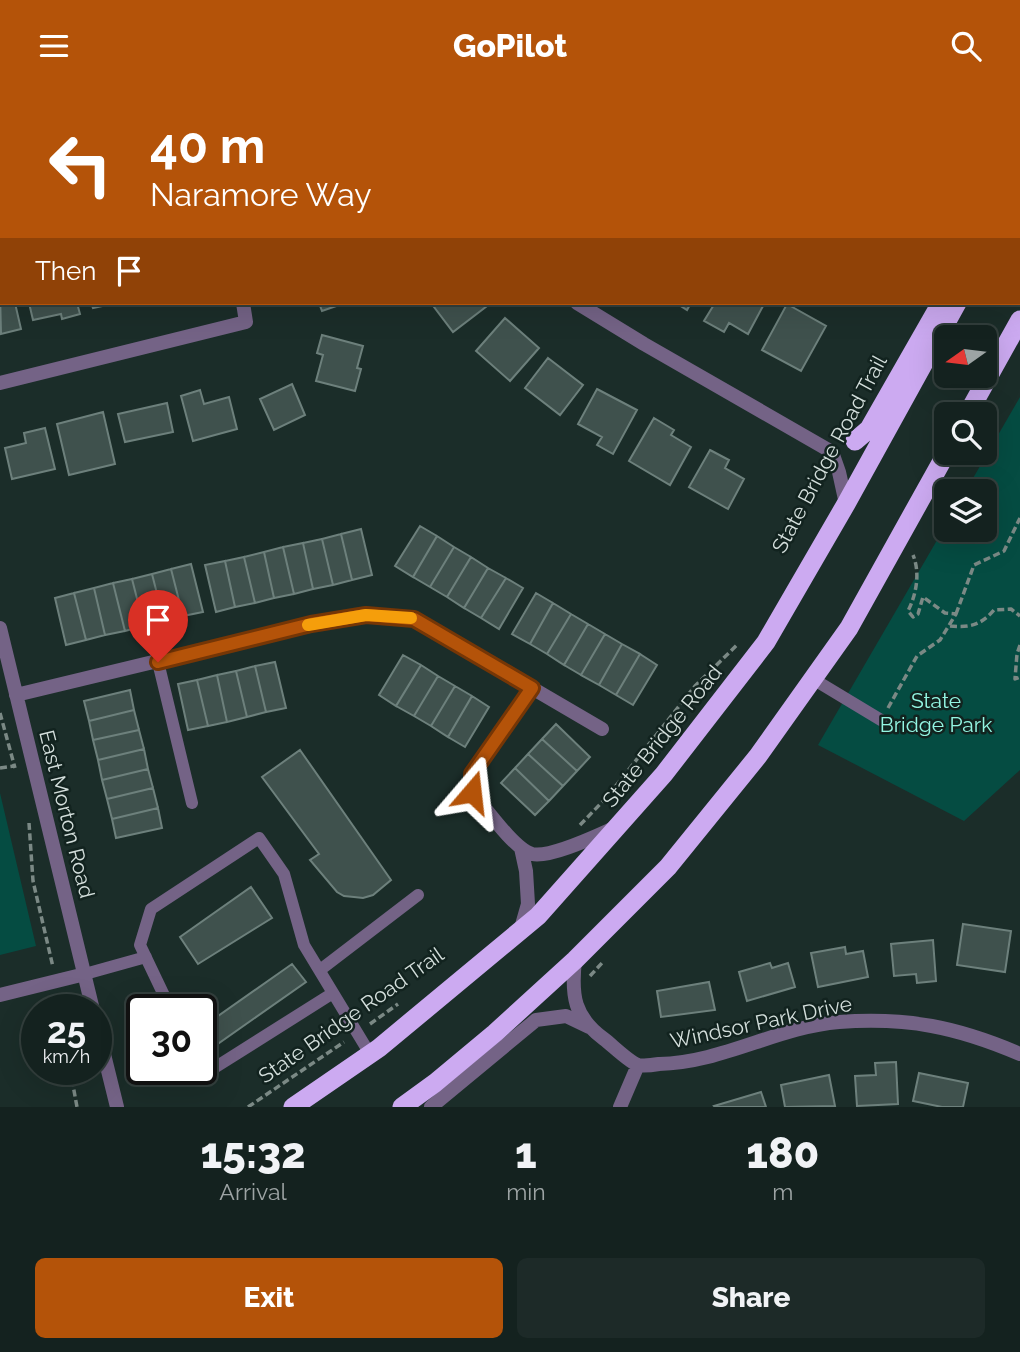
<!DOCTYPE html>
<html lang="en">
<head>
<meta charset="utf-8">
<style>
  body { margin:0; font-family:Raleway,sans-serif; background:#1d2a28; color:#f1f3f6; height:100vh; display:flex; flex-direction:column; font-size:26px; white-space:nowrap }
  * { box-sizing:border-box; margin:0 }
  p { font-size:23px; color:#9da4a4 }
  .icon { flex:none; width:38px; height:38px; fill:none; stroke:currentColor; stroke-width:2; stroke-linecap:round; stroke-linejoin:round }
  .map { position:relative; height:1016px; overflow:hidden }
  .details { display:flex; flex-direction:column; background:#14221f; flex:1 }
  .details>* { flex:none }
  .top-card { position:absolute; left:0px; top:0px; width:1020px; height:214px; box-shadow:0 7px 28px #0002,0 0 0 2px #333f3d; background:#b45309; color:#fff; overflow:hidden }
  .needle { width:46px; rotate:256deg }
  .fabs { position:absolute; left:934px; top:234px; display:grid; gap:14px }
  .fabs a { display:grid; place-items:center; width:63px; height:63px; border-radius:10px; background:#14221f; box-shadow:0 7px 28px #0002,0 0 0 2px #333f3d; font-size:35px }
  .speed { position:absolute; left:21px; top:903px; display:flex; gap:14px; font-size:35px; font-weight:700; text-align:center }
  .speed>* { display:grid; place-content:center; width:91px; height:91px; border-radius:50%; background:#14221f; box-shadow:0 7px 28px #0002,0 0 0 2px #333f3d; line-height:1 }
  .speed small { font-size:18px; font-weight:400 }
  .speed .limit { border:4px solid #111; border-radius:10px; background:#fff; color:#111 }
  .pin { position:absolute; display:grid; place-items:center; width:60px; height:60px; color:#fff; margin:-72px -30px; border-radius:50% 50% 50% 0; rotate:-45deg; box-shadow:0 0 7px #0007 }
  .pin .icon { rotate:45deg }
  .me { position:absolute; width:77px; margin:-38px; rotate:17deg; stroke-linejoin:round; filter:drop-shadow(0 0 5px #0008) }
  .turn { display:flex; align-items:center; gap:24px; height:147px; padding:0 35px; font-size:32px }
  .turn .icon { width:91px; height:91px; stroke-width:2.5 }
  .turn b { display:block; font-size:49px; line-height:60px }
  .then { display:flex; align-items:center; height:66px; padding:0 35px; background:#0003; gap:14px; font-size:26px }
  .eta { display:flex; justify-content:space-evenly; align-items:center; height:119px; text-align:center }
  .eta b { font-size:42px; font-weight:800; line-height:49px }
  .button { display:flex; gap:14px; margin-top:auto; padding:14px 35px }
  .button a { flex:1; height:80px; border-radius:10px; background:#b45309; color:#fff; font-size:28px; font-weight:800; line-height:80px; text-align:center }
  .button a+a { background:#1d2a28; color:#f1f3f6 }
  header { display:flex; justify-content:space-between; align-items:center; height:91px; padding:0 35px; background:#b45309; color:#fff; font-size:32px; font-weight:800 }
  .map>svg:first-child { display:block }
  .green { fill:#054c42 }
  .building { fill:#3f514d; stroke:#6d807c; stroke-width:2 }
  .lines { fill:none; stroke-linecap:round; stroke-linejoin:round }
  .path { stroke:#7b8985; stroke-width:3.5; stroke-dasharray:7 3.5; stroke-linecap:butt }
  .service { stroke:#746386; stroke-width:12 }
  .minor { stroke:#746386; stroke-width:14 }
  .trunk { stroke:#ccaaf1; stroke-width:19 }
  .route-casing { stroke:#753606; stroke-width:18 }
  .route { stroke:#b45309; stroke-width:12 }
  .slow { stroke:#f59e0b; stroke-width:12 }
  .labels { text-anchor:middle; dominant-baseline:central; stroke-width:5; stroke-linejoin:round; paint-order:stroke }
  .street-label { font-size:21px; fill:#d3dedb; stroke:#12231f }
  .park-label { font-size:21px; fill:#93f6e3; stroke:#12231f }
</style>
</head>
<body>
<header><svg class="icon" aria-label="menu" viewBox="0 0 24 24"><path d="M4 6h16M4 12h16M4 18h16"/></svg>GoPilot<svg class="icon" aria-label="search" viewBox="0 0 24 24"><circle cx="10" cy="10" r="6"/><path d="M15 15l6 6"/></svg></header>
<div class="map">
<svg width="1020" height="1016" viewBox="0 0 1020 1016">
  <rect width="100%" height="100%" fill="#1b2d29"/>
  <path class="green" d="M1020,306V679L964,730L818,654L947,432V439H985V401H965Z
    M0,702L36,855L0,864Z"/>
  <path class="building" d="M357,0H399L400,2H357Z
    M517,0H559V2H517Z
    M734,0H779L778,2Z
    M0,200H2V212H15L21,238L1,243Z
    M29,212H77L80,223L62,228L61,223L33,229Z
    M91,212H116L93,217Z
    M319,212H345L322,220Z
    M431,212H491L453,241Z
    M676,212H691L687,219Z
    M715,212H758L763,215L748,243L729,232L724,241L704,230Z
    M787,213L826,235L801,280L762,259Z
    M505,227L539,257L510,290L476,260Z
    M322,244L363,255L357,277L361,278L355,300L316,290L323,264L317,262Z
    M548,267L583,294L560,324L525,297Z
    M292,293L305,324L274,339L260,308Z
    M597,298L637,319L613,363L597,354L602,346L578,333Z
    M200,299L204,313L229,306L237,338L193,350L181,305Z
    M167,312L173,341L125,351L118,323Z
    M103,321L115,373L69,384L57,333Z
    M654,327L674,339L671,344L691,356L670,394L629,370Z
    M45,337L55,378L12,388L5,357L26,352L24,342Z
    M710,359L729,369L725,377L744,388L728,418L689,396Z
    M420,435L437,445L413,486L395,475Z
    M361,438L372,484L352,489L341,443Z
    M341,443L352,489L333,494L322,448Z
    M437,445L454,456L430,496L413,486Z
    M322,448L333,494L313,498L303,452Z
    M303,452L313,498L294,503L283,456Z
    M283,456L294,503L274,507L264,461Z
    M454,456L471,466L447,506L430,496Z
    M264,461L274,507L255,512L244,466Z
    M244,466L255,512L235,516L225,470Z
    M471,466L488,477L464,517L447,506Z
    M225,470L235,516L216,521L205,474Z
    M191,473L203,521L183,525L171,478Z
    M488,477L506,487L481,527L464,517Z
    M171,478L183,525L164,530L152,483Z
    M152,483L164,530L144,535L132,488Z
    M506,487L523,497L499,538L481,527Z
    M132,488L144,535L125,540L113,492Z
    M113,492L125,540L105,544L94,497Z
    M94,497L105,544L86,549L74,502Z
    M74,502L86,549L66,554L55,507Z
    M536,502L553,512L530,553L512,543Z
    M553,512L571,523L547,563L530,553Z
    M571,523L588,533L564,574L547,563Z
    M588,533L605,543L581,584L564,574Z
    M605,543L622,553L599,594L581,584Z
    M622,553L640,563L616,604L599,594Z
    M640,563L657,574L633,614L616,604Z
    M403,564L421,574L396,615L379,604Z
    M275,571L286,617L266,621L255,575Z
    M421,574L438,585L414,625L396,615Z
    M255,575L266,621L247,626L236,580Z
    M236,580L247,626L227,631L217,584Z
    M217,584L227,631L208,635L197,589Z
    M438,585L455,595L431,635L414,625Z
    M197,589L208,635L188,639L178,593Z
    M455,595L472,605L448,646L431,635Z
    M130,599L134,619L89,630L84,610Z
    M472,605L489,616L465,656L448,646Z
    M134,619L139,639L93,649L89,630Z
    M556,633L590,666L577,680L542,648Z
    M139,639L144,658L98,669L93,649Z
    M542,648L577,680L563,695L528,663Z
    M144,658L148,678L102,689L98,669Z
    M300,659L391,789L373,804L363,807L354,806L344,805L337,801L310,769L319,763L262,686Z
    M528,663L563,695L549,710L515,677Z
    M515,677L549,710L535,724L501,692Z
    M148,678L153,697L107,708L102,689Z
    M153,697L158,717L112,728L107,708Z
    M158,717L162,737L116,747L112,728Z
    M251,796L272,827L198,873L180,846Z
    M963,833L1011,840L1005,881L957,874Z
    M933,849L936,890L917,892L916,883L894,885L891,853Z
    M845,856L846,863L863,860L868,886L818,896L811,862Z
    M770,872L772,877L788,872L795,896L747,910L739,881Z
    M292,873L306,891L212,957L201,937Z
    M709,891L715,919L661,926L657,900Z
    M896,971L898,1013L857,1015L855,985L876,984L875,972Z
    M919,982L968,992L963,1016H942L913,1010Z
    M829,984L835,1015L785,1016L781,994Z
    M761,1001L766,1016H715L714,1015Z"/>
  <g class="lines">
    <path class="path" d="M1018,40L1020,37
      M956,523L974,474L1004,460L1020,427
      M950,535C970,537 981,534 994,519L1011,518L1020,525
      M1020,554L1017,563L1015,588L1020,586
      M888,617L917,565L940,549L956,523L945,522L923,506L918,523L913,526L908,520C917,502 920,481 913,464
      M0,622L15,677
      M0,677L14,675
      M29,732L33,790L53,876
      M580,734L607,706L695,595L738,553
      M590,885L602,872
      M61,904L66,919
      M370,933L398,913
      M70,978L77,1016
      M248,1016L344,951"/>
    <path class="service" d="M158,571L192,712
      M813,588L881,629
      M320,879L418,804
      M85,883L146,866
      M171,919L140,854L151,818L259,747L284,783L304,854L370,963
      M201,973L211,979L333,902"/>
    <path class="minor" d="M209,0V2
      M456,0L457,2
      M912,0L915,2
      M1018,65L1020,66
      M577,212L644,253L832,361L839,381L846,413
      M0,292L246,231L243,212
      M0,537L93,919
      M532,597L472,683V701C485,716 514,758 532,763C551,767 596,745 614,737
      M16,604L311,533L366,524L414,528L602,638
      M520,841L528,813L526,780L521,757
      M575,869C571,905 574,926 604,948C612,954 629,971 638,974C643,975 653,974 659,973C722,972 777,936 839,931C908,926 957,936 1020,963
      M0,904L85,883
      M96,931L117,1016
      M431,1016L536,929L566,925L589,936
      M620,1016L638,974"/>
    <path class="trunk" d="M1018,100L1020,98
      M967,324L1020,229
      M855,350L869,338L941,212
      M293,1016L379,957L538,825L664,683L766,551L846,413L957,212
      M402,1016L435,992L495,942L575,869L668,776L758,665L849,537L947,361"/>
  </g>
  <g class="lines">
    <defs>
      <path id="route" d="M158,571L311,533L366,524L414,528L532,597L472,683V701"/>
    </defs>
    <use href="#route" class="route-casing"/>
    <use href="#route" class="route"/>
    <path class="slow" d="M308,534L366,524L411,527"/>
  </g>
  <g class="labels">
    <g class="street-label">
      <text transform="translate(829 363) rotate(-62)">State Bridge Road Trail</text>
      <text transform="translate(662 645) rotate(-51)">State Bridge Road</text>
      <text transform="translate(67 723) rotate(76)">East Morton Road</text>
      <text transform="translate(351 924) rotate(-35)">State Bridge Road Trail</text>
      <text transform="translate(761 931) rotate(-12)">Windsor Park Drive</text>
    </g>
    <g class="park-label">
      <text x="936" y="609">State<tspan x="936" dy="24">Bridge Park</tspan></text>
    </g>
  </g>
</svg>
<div class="fabs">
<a><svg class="needle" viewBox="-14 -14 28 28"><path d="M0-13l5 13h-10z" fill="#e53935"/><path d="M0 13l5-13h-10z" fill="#9da4a4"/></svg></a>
<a><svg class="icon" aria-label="search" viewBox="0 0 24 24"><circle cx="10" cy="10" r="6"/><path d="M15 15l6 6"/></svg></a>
<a><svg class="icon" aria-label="layers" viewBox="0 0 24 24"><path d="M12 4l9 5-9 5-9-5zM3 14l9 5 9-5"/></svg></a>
</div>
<div class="speed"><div>25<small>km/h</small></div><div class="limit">30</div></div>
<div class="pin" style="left:158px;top:571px;background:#d93025"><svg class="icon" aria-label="arrive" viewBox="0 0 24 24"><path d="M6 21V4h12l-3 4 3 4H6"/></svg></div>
<svg class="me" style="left:472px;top:701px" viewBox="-20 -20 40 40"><path d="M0-17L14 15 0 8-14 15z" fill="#b45309" stroke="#fff" stroke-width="4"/></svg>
<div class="top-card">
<div class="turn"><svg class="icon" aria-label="left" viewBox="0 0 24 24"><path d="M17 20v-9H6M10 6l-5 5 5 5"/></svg><div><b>40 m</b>Naramore Way</div></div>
<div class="then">Then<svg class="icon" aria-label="arrive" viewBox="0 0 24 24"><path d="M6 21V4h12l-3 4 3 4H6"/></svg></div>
</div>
</div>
<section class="details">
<div class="eta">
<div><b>15:32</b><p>Arrival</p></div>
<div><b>1</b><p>min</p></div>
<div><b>180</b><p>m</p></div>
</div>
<div class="button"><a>Exit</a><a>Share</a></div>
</section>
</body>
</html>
